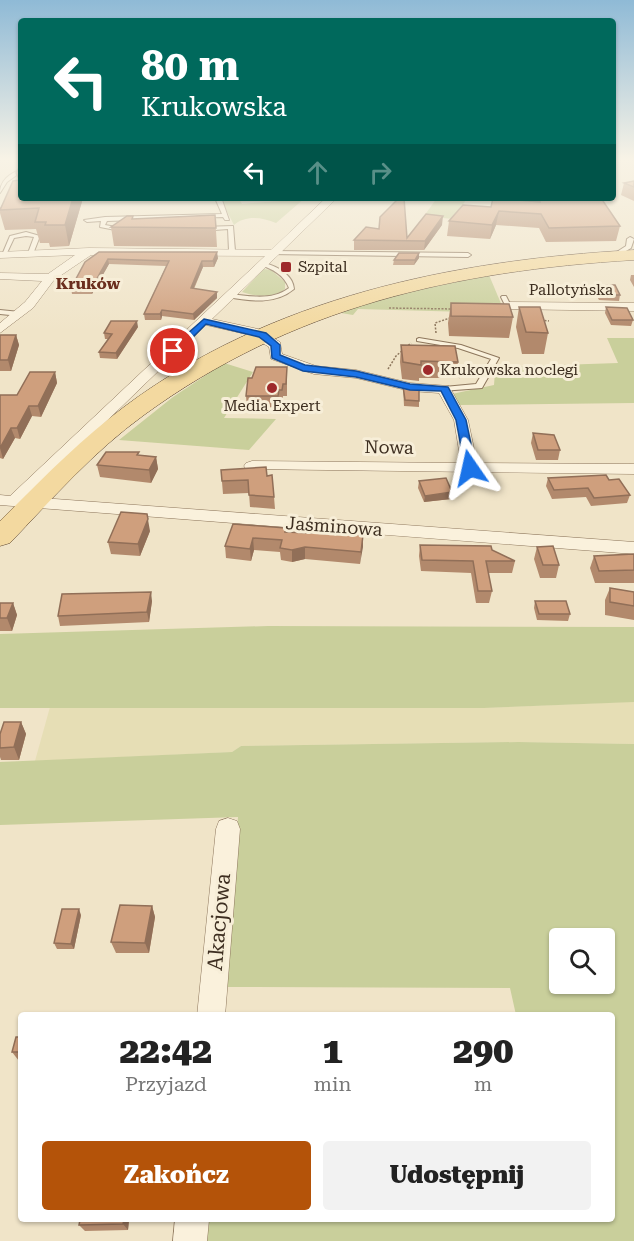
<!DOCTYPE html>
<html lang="pl">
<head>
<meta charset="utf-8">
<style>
  body { margin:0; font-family:"Roboto Serif",serif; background:#f2f2f2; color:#222; height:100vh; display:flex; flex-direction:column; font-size:22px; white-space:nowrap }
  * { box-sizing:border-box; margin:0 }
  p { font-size:20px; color:#767676 }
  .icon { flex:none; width:33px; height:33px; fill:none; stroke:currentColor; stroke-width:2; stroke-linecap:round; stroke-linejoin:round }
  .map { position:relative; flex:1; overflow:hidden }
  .details { position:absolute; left:18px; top:1012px; width:597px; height:210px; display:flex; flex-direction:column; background:#fff; border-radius:6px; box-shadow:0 2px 4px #0004 }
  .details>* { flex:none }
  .guide { position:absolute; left:18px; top:18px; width:598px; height:183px; border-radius:6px; box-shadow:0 2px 4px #0004; background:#00695c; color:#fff; overflow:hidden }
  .tools { position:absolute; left:549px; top:928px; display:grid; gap:12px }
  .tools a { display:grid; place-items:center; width:66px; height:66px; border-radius:6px; background:#fff; box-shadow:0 2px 4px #0004; font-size:30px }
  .pin { position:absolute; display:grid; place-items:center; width:51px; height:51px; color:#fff; margin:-26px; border:3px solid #fff; border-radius:50%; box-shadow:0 2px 6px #0007 }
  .me { position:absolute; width:66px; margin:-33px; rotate:349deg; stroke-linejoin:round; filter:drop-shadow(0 0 4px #0008) }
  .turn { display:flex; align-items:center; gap:21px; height:126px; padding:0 24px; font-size:27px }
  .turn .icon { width:78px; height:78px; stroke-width:2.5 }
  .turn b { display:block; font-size:42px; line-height:51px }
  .lanes { display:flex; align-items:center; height:57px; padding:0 24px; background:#0003; justify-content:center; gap:30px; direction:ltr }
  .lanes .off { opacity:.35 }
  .eta { display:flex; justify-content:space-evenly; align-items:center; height:102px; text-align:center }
  .eta b { font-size:36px; font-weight:800; line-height:42px }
  .button { display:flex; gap:12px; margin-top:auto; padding:12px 24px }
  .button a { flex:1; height:69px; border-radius:6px; background:#b45309; color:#fff; font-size:24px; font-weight:800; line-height:69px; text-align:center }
  .button a+a { background:#f2f2f2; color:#222 }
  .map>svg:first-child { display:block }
  .farmland { fill:#e6deb5 }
  .green { fill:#c9cf9b; fill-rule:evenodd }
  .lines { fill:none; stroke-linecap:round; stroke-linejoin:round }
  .service-casing { stroke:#8d765c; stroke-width:2 }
  .minor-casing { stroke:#8d765c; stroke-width:1 }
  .primary-casing { stroke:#5b4430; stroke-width:1 }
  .path-far1 { stroke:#8d765c; stroke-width:1.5; stroke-dasharray:2 1.5; stroke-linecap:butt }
  .path { stroke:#8d765c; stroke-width:2; stroke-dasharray:4 2; stroke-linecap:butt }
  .service { fill:#faf1dc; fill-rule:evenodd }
  .minor { fill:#faf1dc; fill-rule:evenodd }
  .primary { fill:#f3d9a0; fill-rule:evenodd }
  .wall { fill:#b2896c }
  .shaded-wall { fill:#916f58 }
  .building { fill:#cf9f7d; stroke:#916f58; stroke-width:1.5 }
  .route { fill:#1a73e8; stroke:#114b97; stroke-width:1.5 }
  .poi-dot { fill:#9e2a2b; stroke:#f7eed8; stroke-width:2 }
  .labels { text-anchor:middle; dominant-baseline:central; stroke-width:6; stroke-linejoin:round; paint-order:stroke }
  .far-poi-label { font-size:15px; fill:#3d2e20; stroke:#f7eed8; text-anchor:start }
  .far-street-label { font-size:15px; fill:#3d2e20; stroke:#f7eed8 }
  .far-neighbourhood-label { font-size:16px; font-weight:bold; fill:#6b2e1e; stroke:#f7eed8 }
  .street-label { font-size:18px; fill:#3d2e20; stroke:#f7eed8 }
  .near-street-label { font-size:21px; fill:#3d2e20; stroke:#f7eed8 }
</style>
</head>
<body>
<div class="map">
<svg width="634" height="1241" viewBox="0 0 634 1241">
  <rect width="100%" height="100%" fill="#f0e4c8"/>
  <path class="farmland" d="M625,702H634V744L518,742L241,746L232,752L35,761L50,707L484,708Z"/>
  <path class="green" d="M278,198H305L276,223C262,217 245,215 234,225L221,200L239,199L242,204L279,201Z
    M437,198H498L466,200L453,219L424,216Z
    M264,269L271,270L285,282V289C273,298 256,297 242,292Z
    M489,275L505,313L358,309L353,315L341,313L381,298Z
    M607,338H634V403L459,405L452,394L494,385L495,372H503L501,367L618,363Z
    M224,363L253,372L224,418L276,419L249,450L119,440L173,397Z
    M268,626L634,627V702L484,708H0V634Z
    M518,742L634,744V1241H201L202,1220H612V1016L516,1015L510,988L226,987L238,817L0,825V762L232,752L241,746ZM560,939H604V984H560Z"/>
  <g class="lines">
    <defs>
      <path id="service" d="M21,169V172L7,182L0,193C0,180 10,174 21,169Z
        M215,198H240L222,200L229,220H225L223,217L107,221L105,225L128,229L129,230L126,232L100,227L101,221L87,222L84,220L105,217L222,214Z
        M233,226L235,251L232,253L229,251L228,229L201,231L198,229L201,227Z
        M26,232L40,236L33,254L28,253L34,237L26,236L14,238L6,255H2L10,236Z
        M630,237L634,239L631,248L616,257H612V255L626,246L627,239Z
        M272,251L468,253L471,255L468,257L270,254V252Z
        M262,262C276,266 293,274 294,289C275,305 250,301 228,297V295L230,294C250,296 272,301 289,288C284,275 273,269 260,265L259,264Z
        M502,296H506L511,306L510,307H506L501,297Z
        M0,310L20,312L23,314L20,316L0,314Z
        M419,338L461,345L499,358L482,388L441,391L440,389L444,387L476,384L491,359L458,348L417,341V339Z"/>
      <path id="minor" d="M326,198H337L212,319L258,329L280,342L282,354L316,366L356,370L410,383L449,386L468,420L477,463L634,464V474L246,469L244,466L246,463L252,461L461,463L454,420L439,393L410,391L356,378L314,374L271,359L269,347L250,335L206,325L28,497L634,542V554L0,505V495L10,496L265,256L91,255L54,280L33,308L0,333V323L25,302L42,281L0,279V273L48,274L75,255L0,258V252L89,248L271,250Z
        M508,302L634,303V311L504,309L502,306Z
        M228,818L237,821L240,829L225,1016H197L216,829L219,821Z
        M175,1220H209L207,1241H173Z"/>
      <path id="primary" d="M634,250V260C454,271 292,307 144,415C94,451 52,499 10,543L0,546V521C40,481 79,441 124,407C271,297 454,260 634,250Z"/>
    </defs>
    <use href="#service" class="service-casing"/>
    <use href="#minor" class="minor-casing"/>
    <use href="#primary" class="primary-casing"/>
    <path class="path-far1" d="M389,308L454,309
      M541,320L549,321
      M436,333L435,323L450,318
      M458,367L459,370
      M388,369L396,356L411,343"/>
    <path class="path" d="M458,369L460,378"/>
    <use href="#service" class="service"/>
    <use href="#minor" class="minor"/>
    <use href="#primary" class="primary"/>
  </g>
  <path class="wall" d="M20,165L21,198H83L69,246L50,247L49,243H40L36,229L5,230L0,213V208L18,180L16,173Z
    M634,181V201L621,195L624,183Z
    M530,198H601L620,226L616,241L546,242L539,228L496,225L490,239L447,236L449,221L491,207L531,201Z
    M215,215L217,247L114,246L111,227L133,216V219Z
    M442,225L424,250H354V240L407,238Z
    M99,252L218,258L214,267H203L194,289L217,292V298L194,320L162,316L161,320H145L144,314L166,266L109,264L92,294H72L71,288Z
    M419,258L414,265H393L394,260Z
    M631,275H634V287L630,280Z
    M596,285L620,295L619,301L599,300L594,291Z
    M451,303L513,317L509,338L449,336L448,323Z
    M519,307L548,333L544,354H522L516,327Z
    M606,307L633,320L631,326L611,325L605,313Z
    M138,327L117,359L100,358L99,352L108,339H105L104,333Z
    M0,335H16L19,345L11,371H0Z
    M401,345L458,362L456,378H419V381L402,379L400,362Z
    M55,372L57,383L41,417L32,416L20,439L15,438L3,459L0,458V395H17Z
    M287,379V396H283V401H279V407L247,408L246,396Z
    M403,386L419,401V407L404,406Z
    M533,433L560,450L558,460H536L531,443Z
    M140,455L156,457L158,469L151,483L100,477L97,465Z
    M221,470L267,476L274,497L275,509L250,507L249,493L223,494Z
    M548,478L609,480L630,495L627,503L591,506L586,497L552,499L546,486Z
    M419,481L451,499L424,502L418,488Z
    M233,524L286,532L363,535L360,564L305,559L292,562L281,560L280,552L254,550L251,561L226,558L225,546Z
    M150,531L140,556L111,554L108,542Z
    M420,545L492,550L515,561L512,573H488L492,591L489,603H476L471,573L421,571L419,556Z
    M537,547L559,565L556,578H540L534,559Z
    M634,554V583H595L590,568L594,556Z
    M610,588L634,592V620L605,615V600Z
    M152,601L149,622L60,626L58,616Z
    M535,601L570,614L568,621L537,620L534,608Z
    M0,603H13L17,615L12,631H0Z
    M21,722L26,734L19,760H1L0,757V734Z
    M152,906L155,917L149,953H116L111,942Z
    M81,915L74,949H57L54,943Z
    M21,1037V1061H19L12,1052Z
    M129,1220L128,1230L85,1231L79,1225Z"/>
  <path class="shaded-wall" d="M73,198H83L69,246L65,225Z
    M499,211L496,225L490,239L492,225Z
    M443,216L442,225L424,250L425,241Z
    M217,252L218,258L214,267L213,261Z
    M419,253V258L414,265L415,260Z
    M108,259L109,264L92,294L91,289Z
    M202,261L203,267L191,294V288Z
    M217,292V298L194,320L193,314Z
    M162,310V316L161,320L160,314Z
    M137,321L138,327L117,359L116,353Z
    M16,335L19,345L11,371L8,360Z
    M55,372L57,383L41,417L38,406Z
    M29,406L32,416L20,439L17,428Z
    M11,428L15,438L3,459L0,448Z
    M156,457L158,469L151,483L149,470Z
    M452,492L451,499L424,502L425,496Z
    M147,514L150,531L140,556L138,544Z
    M363,535V547L360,564L361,552Z
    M253,538L254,550L251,561L250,549Z
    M305,547V559L292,562V550Z
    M151,592L152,601L149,622L147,612Z
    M13,603L17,615L12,631L7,618Z
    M21,722L26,734L19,760L14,747Z
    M152,906L155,917L149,953L145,943Z
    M79,909L81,915L74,949L71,944Z
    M124,1220H129L128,1230L123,1224Z"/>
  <path class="building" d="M20,165H21V198H73L65,225H45L46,222H35L39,208L0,210L13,181L20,180L16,173Z
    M634,181V187L624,183Z
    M399,198H404L407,238L426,214L443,216L425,241L354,240L366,227L379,229L380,217Z
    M493,198L540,202L539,198H601L620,226L549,228L541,214L499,211L492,225L449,221L463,205L491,207Z
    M215,215L216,228L111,227L127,216H133L132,219Z
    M99,252H217L213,261H202L191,288L217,292L193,314L162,310L160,314H144L169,261L108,259L91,289L71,288L85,262Z
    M399,253H419L415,260H394Z
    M596,285H615L620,295H600Z
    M451,303L509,304L513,317L451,316Z
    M519,307H540L548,333L526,332Z
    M606,307L627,308L633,320H612Z
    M111,321H137L116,353L99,352L112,334L104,333Z
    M0,335H16L8,360H0Z
    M401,345L455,346L458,362L421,361V365L403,362Z
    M256,367H287L286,384H283L282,390H279L278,396H246L248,378H252Z
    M30,372H55L38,406H29L17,428H11L0,448V395H17Z
    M403,386L419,388V401L405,400Z
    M533,433L554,435L560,450H538Z
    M106,452H139L137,455L156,457L149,470L97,465Z
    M266,467L267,476L272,475L274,497L249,495L248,480L222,481L221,470Z
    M606,475L609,480L619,479L630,495L594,498L588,488L554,490L548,478Z
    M446,478L452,492L425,496L419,481Z
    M121,512L147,514L148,519L138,544L108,542Z
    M233,524L286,528L285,532L363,535L361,552L305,547L292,550L280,548L282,540L253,538L250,549L225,546Z
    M420,545L491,546L492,550L515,561H486L492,591H478L473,561L422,560Z
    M553,546L559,565H543L537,547Z
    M634,554V570L599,571L594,556Z
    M610,588L634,592V606L610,602Z
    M151,592L147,612L58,616L62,594Z
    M535,601H566L570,614H539Z
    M0,603H13L7,618H0Z
    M4,722H21L14,747L0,748V734Z
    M120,905L152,906L145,943L111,942Z
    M62,909H79L71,944L54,943Z
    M96,1013L132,1015L96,1016Z
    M16,1037H21V1052H12Z
    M80,1220H124L123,1224L79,1225Z"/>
  <linearGradient id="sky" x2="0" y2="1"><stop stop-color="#8fbad6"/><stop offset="0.48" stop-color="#f8f3e6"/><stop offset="1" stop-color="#f8f3e6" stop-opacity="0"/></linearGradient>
  <rect width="634" height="331" fill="url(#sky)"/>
  <path class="route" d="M204,319L266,333L280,345V355L305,365L356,371L410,384L448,387L466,420L476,468L470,471L465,468L456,420L441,391L410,390L356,377L303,371L272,358L271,346L259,337L206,324L177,353H170V349Z"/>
  <g class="poi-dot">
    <rect x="280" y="261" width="12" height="12" rx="3"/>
    <circle cx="428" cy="370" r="6"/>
    <circle cx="272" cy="388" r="6"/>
  </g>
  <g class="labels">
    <g class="far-poi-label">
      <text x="298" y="267">Szpital</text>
      <text x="440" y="370">Krukowska noclegi</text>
      <text x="272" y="406" text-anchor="middle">Media Expert</text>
    </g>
    <g class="far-street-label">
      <text x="571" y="290">Pallotyńska</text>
    </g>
    <g class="far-neighbourhood-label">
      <text x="88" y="283">Kruków</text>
    </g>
    <g class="street-label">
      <text transform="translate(389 447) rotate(1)">Nowa</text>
      <text transform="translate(334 526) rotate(4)">Jaśminowa</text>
    </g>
    <g class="near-street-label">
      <text transform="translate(219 922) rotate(-85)">Akacjowa</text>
    </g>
  </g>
</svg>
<div class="tools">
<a><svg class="icon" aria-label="search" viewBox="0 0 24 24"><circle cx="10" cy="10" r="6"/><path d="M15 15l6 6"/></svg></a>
</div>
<div class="pin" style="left:173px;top:351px;background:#d93025"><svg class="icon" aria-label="arrive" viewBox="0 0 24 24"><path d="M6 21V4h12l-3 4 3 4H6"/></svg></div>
<svg class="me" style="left:470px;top:468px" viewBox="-20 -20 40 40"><path d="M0-17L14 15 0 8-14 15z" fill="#1a73e8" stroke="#fff" stroke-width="4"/></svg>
<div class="guide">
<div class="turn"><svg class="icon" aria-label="left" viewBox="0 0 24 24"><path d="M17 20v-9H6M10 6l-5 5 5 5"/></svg><div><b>80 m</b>Krukowska</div></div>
<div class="lanes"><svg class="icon" aria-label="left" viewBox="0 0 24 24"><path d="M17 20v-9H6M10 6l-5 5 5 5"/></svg><svg class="icon off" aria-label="ahead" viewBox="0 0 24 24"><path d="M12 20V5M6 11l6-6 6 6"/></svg><svg class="icon off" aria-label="right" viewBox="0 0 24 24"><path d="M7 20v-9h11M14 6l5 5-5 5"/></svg></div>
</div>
<section class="details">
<div class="eta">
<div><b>22:42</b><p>Przyjazd</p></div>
<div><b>1</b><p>min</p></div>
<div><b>290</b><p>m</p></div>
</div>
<div class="button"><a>Zakończ</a><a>Udostępnij</a></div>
</section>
</div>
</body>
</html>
